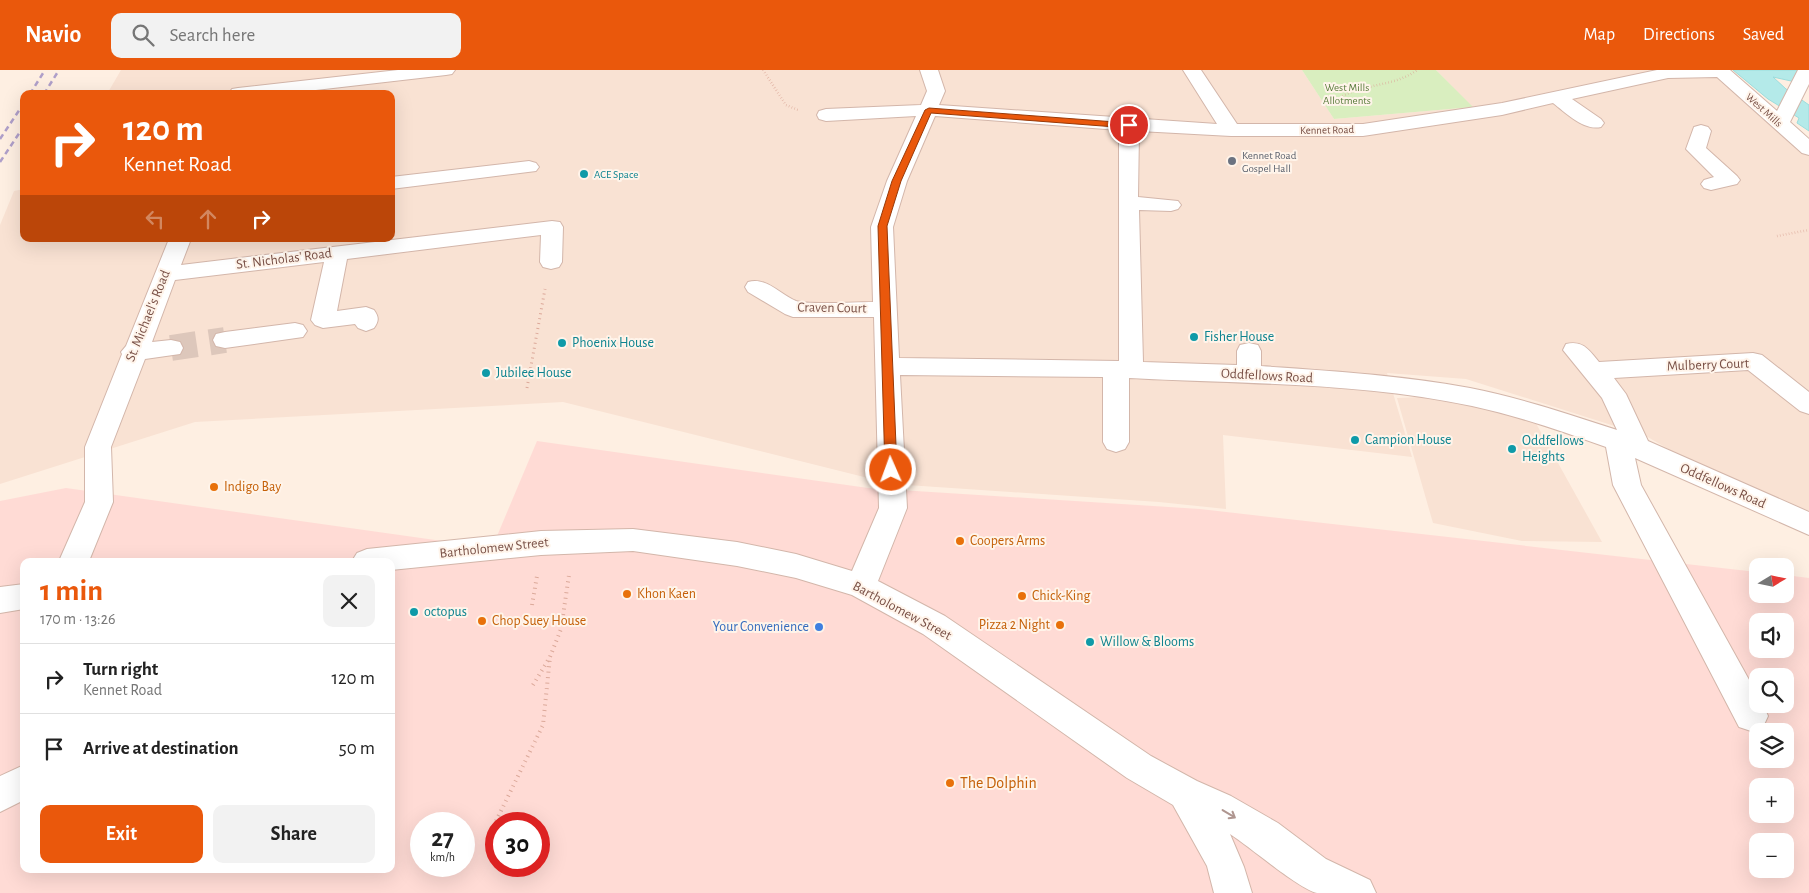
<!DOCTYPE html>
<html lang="en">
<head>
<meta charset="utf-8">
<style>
  body { margin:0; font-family:"Alegreya Sans",sans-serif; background:#f2f2f2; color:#222; height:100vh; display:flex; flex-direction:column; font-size:19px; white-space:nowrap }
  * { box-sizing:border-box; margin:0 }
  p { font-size:16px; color:#767676 }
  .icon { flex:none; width:28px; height:28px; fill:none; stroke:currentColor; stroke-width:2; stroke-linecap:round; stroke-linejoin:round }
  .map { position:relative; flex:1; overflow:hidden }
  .sheet { position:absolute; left:20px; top:488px; width:375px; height:315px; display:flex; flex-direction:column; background:#fff; border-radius:10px; box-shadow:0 5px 20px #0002 }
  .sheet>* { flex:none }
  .hud { position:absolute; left:20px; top:20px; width:375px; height:152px; border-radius:10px; box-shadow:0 5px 20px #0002; background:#ea580c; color:#fff; overflow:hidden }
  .needle { width:32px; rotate:80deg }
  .buttons { position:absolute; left:1749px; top:488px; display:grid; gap:10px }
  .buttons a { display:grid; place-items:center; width:45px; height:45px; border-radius:10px; background:#fff; box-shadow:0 5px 20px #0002; font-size:25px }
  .speed { position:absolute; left:410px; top:742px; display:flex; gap:10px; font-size:25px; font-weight:700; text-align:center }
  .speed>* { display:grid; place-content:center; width:65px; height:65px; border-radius:50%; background:#fff; box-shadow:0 5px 20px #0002; line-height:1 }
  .speed small { font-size:12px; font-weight:400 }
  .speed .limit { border:8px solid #d22; background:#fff; color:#111 }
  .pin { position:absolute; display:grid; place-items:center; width:42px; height:42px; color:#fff; margin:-21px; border:2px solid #fff; border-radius:50%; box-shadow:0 1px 5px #0007 }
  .me { position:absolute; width:55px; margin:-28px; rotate:358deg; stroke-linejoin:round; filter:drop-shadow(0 0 4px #0008) }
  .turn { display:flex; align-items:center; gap:18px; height:105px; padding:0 20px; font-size:22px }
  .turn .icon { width:65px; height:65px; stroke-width:2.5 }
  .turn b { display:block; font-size:35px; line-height:42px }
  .lanes { display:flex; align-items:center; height:48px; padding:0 20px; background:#0003; justify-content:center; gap:25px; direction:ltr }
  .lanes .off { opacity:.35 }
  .round { display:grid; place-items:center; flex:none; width:52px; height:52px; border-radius:10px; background:#f2f2f2 }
  .overview { display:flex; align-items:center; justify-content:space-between; height:85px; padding:0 20px }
  h1 { font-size:30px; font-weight:700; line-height:38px; color:#ea580c }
  .primary-button { display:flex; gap:10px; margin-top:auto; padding:10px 20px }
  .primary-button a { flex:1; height:58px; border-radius:10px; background:#ea580c; color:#fff; font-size:20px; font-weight:700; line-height:58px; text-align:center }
  .primary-button a+a { background:#f2f2f2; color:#222 }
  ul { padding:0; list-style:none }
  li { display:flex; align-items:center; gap:15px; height:70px; padding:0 20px; border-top:1px solid #e0e0e0 }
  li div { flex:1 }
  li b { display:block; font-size:19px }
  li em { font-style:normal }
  header { display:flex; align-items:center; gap:30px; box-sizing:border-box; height:70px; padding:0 25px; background:#ea580c; color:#fff }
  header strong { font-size:24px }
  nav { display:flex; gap:28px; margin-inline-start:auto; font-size:18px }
  .search { width:350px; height:45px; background:#f2f2f2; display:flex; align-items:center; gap:12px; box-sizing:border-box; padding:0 18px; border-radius:10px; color:#767676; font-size:19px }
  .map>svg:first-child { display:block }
  .residential { fill:#f9e2d3 }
  .commercial { fill:#ffdbd5; fill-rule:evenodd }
  .green { fill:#d9eebf }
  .water { fill:#b4eae9; stroke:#9adddd }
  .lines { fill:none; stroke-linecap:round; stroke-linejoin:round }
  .minor-tunnel { stroke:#ddc7bb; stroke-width:26; stroke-dasharray:26 13; stroke-linecap:butt }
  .minor-casing { stroke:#d3b6aa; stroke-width:2 }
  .path-far2 { stroke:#dca99a; stroke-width:2.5; stroke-dasharray:0.5 2.5; stroke-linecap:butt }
  .path-far1 { stroke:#dca99a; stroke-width:3; stroke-dasharray:1 4; stroke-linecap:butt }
  .path { stroke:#dca99a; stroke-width:4; stroke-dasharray:1 4.5; stroke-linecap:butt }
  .minor { fill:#fff; fill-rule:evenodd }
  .rail { stroke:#af9fc9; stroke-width:2.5; stroke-dasharray:5.5 4; stroke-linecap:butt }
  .oneway { stroke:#af9690 }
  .route { fill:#ea580c; stroke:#983908 }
  .worship-dot { fill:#6b7280; stroke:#fff4ea; stroke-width:2 }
  .culture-dot { fill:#0f9aa8; stroke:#fff4ea; stroke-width:2 }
  .food-dot { fill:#e8710a; stroke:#fff4ea; stroke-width:2 }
  .shop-dot { fill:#3f7fe0; stroke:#fff4ea; stroke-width:2 }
  .labels { text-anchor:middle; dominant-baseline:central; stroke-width:4; stroke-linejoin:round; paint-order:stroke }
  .far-park-label { font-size:11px; fill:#577a3a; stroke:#fff4ea }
  .far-street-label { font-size:11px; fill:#795046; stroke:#fff4ea }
  .far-worship-label { font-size:11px; fill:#5b616d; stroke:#fff4ea; text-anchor:start }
  .far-culture-label { font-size:11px; fill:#0d838f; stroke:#fff4ea; text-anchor:start }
  .street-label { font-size:14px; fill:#795046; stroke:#fff4ea }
  .culture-label { font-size:14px; fill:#0d838f; stroke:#fff4ea; text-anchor:start }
  .food-label { font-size:14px; fill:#c56008; stroke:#fff4ea; text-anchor:start }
  .shop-label { font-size:14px; fill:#366cbe; stroke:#fff4ea; text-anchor:end }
  .near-food-label { font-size:16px; fill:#c56008; stroke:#fff4ea; text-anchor:start }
</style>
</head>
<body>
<header>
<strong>Navio</strong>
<div class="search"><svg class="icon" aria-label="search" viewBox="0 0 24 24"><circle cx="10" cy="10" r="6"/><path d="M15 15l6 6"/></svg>Search here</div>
<nav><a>Map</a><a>Directions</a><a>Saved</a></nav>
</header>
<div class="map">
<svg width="1809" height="823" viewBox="0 0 1809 823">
  <rect width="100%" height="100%" fill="#feefe2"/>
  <path class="residential" d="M121,0H1302L1334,49L1472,37L1436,0H1713L1730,19L1809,86V443L1682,387L1646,366L1466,309L1387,303L1412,387L1223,365L1226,439L1159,432L892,414L563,332L195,352L0,414V155L14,121L24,119V169H391V24H107Z
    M1444,326L1533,348L1602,472L1522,471L1433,453L1397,328Z"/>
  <path class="commercial" d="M537,371L868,418L1200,439L1757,502L1758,524H1785V505L1809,508V823H0V431L66,418L492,478ZM24,491H391V799H24ZM1758,551H1785V579H1758ZM1758,606H1785V634H1758ZM1758,661H1785V689H1758ZM1758,716H1785V744H1758ZM421,754H464V796H421ZM496,754H539V796H496ZM1758,771H1785V799H1758Z"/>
  <path class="green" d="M1302,0H1436L1473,37L1334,49Z"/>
  <path class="water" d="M1733,0H1809V15L1773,7L1786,19L1809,35V61L1797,53L1799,48L1768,29Z"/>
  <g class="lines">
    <path class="minor-tunnel" d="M171,278L225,270"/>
    <defs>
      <path id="minor" d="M398,0H455L452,4L446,5L281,24L229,23L232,19L238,18Z
        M920,0H938L945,21L939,35L1217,54L1183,0H1201L1237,54H1363L1502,33L1657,0H1730L1777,41L1798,0H1809V14L1790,52L1809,69V85L1802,83L1717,7L1668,8L1572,29L1601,49L1604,53L1601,57C1584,61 1566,43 1553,33L1502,45L1363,66H1231L1139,61L1138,127L1178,131L1181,135L1178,139L1171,141L1139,140L1143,292L1237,295V281L1240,275L1249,273L1258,275L1261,281V296C1331,301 1401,305 1470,318C1521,328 1568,344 1617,360L1602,328L1563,280L1566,274C1583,270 1589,280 1599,292L1753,283L1762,285L1809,322V344L1800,341L1748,300L1614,308L1626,324L1648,371L1809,442V465L1635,388L1641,415L1758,626V634L1763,635L1768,646L1763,657L1751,661L1739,657L1613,415L1606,377C1561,361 1518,346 1472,336C1359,312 1242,314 1129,308V372L1125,379L1116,382L1107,379L1103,372V307L900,305L907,438L878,511L945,546L1151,686L1197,711L1231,726L1278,753L1326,789L1370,810L1376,823C1357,823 1335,823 1317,823C1299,819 1250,777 1230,764L1244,797L1252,823H1214L1207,796L1173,735L1127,708L923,564L852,525L796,508L737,496L633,481L541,485L391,500V491H352L357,483L367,479L541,461L633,459L737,472L796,484L852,501L879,438L874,247H793L785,244L748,222L745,217L748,212C767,207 779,224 796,231C807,235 858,232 873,232L871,157L887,111L916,46L826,51L819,49L817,45L819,41L826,39L921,35L927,21ZM935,46L1119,60V291L899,288L893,157L907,111Z
        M1701,55L1708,57L1711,61L1706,78L1737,106L1740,110L1737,114L1711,120L1704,118L1701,114L1704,110L1714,107L1686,79L1694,57Z
        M529,91L536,93L539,97L536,101L391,119V107Z
        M552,151L560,152L563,157L562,192L559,197L551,199L543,197L540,192L541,165L347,189L337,241L366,237L374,240C379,247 379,251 374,258L366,261L358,258L355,254L323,258L315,255L311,250L324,192L175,210L152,272L171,270L180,272L183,278L180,284L145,289L111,377L113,432L89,491H59L85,432V377L122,284L121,282L126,276L169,169H191L181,195Z
        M295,253L303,255L307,261L303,267L225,278L216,276L213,270L216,264L225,262Z
        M24,514V539L0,543V517Z
        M24,695V730L0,742V706Z"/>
    </defs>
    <use href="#minor" class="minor-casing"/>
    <path class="path-far2" d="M763,0L786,35L798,40
      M1343,34L1341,27C1365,13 1394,17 1417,0
      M1777,166L1809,160"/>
    <path class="path-far1" d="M527,318L545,219"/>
    <path class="path" d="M532,535L537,506
      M533,615L550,587L561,559L569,505
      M496,751L543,655L550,587"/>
    <use href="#minor" class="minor"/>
    <path class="rail" d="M30,24L45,0
      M44,24L59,0
      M0,69L24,33
      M0,92L24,56"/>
  </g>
  <defs><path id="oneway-shaft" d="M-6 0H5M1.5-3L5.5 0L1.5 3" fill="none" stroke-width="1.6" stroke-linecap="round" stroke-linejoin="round" transform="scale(1.25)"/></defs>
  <use class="oneway" href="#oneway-shaft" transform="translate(1229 744) rotate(31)"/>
  <path class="route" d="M929,38L1129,53L1133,55L1129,58L931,43L901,111L887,156L897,400L891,404L885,400L878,156L892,111L925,40Z"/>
  <circle class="worship-dot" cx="1232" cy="91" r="5"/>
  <g class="culture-dot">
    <circle cx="584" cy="104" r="5"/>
    <circle cx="1194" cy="267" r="5"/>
    <circle cx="562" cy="273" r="5"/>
    <circle cx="486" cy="303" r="5"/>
    <circle cx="1355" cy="370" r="5"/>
    <circle cx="1512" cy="379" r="5"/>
    <circle cx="414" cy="542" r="5"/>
    <circle cx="1090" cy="572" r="5"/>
  </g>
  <g class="food-dot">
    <circle cx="214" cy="417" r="5"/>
    <circle cx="960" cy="471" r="5"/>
    <circle cx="627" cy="524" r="5"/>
    <circle cx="1022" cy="526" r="5"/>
    <circle cx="482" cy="551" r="5"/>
    <circle cx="1060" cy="555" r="5"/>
    <circle cx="950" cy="713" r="5"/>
  </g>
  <circle class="shop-dot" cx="819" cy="557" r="5"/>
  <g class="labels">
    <g class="far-park-label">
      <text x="1347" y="17">West Mills<tspan x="1347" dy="13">Allotments</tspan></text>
    </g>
    <g class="far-street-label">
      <text transform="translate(1764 40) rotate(42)">West Mills</text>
      <text transform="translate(1327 60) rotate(-1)">Kennet Road</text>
    </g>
    <g class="far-worship-label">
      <text x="1242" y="85">Kennet Road<tspan x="1242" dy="13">Gospel Hall</tspan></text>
    </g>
    <g class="far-culture-label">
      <text x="594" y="104">ACE Space</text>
    </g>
    <g class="street-label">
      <text transform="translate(284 189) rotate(-7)">St. Nicholas' Road</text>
      <text transform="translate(832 238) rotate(1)">Craven Court</text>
      <text transform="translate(148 246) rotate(-68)">St. Michael's Road</text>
      <text transform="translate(1708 295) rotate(-2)">Mulberry Court</text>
      <text transform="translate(1267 306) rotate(3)">Oddfellows Road</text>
      <text transform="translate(1723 416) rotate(24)">Oddfellows Road</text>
      <text transform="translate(494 478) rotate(-6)">Bartholomew Street</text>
      <text transform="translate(902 541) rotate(28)">Bartholomew Street</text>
    </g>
    <g class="culture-label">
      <text x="1204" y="267">Fisher House</text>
      <text x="572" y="273">Phoenix House</text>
      <text x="496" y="303">Jubilee House</text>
      <text x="1365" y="370">Campion House</text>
      <text x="1522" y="371">Oddfellows<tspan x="1522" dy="16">Heights</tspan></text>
      <text x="424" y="542">octopus</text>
      <text x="1100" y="572">Willow &amp; Blooms</text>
    </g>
    <g class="food-label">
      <text x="224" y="417">Indigo Bay</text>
      <text x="970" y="471">Coopers Arms</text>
      <text x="637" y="524">Khon Kaen</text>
      <text x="1032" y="526">Chick-King</text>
      <text x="492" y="551">Chop Suey House</text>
      <text x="1050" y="555" text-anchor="end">Pizza 2 Night</text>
    </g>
    <g class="shop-label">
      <text x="809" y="557">Your Convenience</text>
    </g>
    <g class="near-food-label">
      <text x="960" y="713">The Dolphin</text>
    </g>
  </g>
</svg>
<div class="buttons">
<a><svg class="needle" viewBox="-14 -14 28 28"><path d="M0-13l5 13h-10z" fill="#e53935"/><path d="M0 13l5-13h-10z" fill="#767676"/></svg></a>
<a><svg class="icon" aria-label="sound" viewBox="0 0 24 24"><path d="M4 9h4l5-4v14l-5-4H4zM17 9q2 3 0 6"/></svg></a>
<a><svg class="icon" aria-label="search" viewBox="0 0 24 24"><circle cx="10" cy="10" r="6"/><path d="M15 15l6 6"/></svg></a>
<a><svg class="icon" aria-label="layers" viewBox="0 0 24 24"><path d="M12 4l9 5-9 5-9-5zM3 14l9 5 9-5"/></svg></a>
<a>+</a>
<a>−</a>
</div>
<div class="speed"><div>27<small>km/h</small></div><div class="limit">30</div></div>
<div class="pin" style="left:1129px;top:55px;background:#d93025"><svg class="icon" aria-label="arrive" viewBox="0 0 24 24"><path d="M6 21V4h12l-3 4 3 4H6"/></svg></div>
<svg class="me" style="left:891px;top:400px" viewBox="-20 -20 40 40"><circle r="17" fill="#ea580c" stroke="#fff" stroke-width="3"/><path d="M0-11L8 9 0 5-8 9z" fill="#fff"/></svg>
<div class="hud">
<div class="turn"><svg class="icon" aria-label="right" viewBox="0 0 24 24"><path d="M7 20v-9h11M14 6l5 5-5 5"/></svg><div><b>120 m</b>Kennet Road</div></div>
<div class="lanes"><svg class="icon off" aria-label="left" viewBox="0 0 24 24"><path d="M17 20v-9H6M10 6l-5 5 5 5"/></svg><svg class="icon off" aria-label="ahead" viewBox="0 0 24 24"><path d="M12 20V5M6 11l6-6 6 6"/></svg><svg class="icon" aria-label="right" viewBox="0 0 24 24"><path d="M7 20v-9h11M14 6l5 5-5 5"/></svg></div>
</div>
<section class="sheet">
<div class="overview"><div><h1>1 min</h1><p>170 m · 13:26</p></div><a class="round"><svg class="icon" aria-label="close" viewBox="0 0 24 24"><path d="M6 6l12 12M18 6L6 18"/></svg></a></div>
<ul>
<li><svg class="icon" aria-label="right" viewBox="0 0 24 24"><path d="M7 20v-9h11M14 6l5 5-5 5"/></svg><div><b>Turn right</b><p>Kennet Road</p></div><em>120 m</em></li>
<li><svg class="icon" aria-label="arrive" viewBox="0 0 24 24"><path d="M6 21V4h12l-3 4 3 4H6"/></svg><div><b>Arrive at destination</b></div><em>50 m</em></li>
</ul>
<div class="primary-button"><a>Exit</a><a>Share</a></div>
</section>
</div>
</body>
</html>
